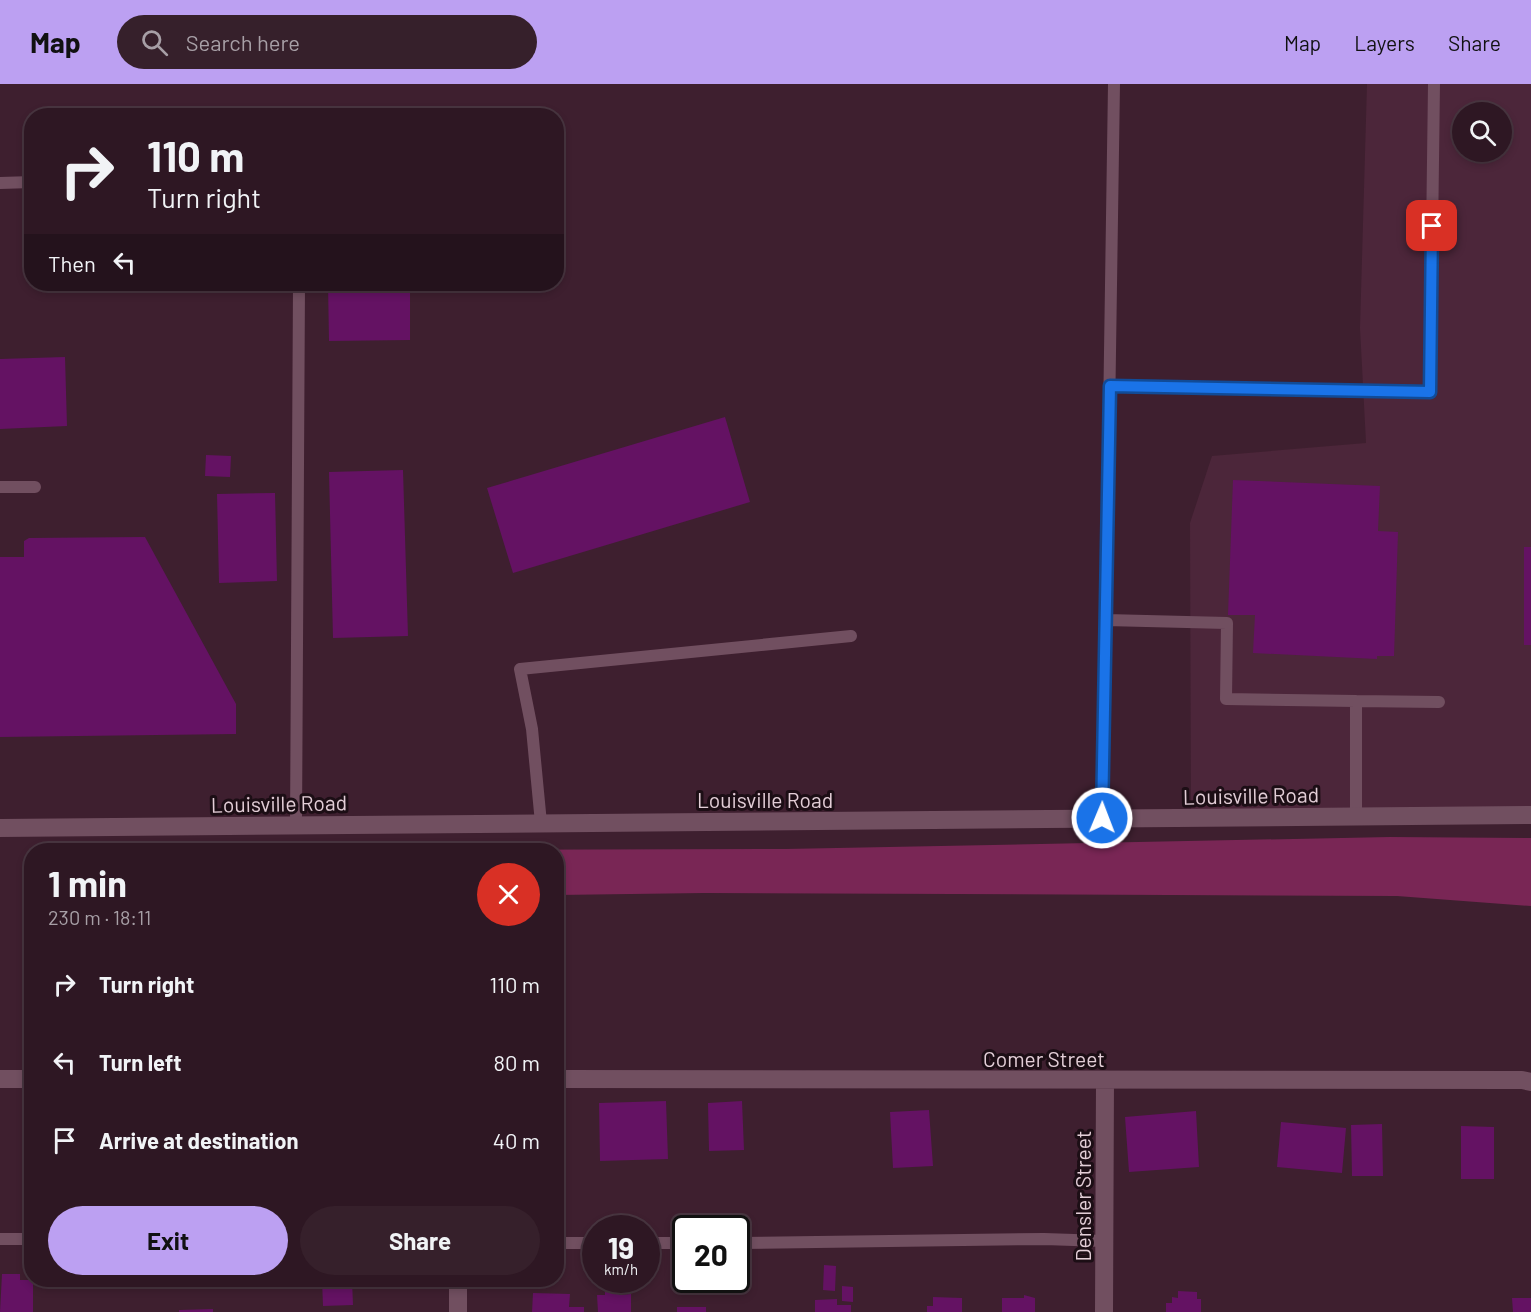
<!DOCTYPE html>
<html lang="en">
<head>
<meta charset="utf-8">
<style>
  body { margin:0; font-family:Barlow,sans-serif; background:#36202b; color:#f1f3f6; height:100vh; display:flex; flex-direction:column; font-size:22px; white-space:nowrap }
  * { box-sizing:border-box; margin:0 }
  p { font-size:20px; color:#a79fa6 }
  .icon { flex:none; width:33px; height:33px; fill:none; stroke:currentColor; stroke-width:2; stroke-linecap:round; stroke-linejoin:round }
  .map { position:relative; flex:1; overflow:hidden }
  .panel { position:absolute; left:24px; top:759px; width:540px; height:444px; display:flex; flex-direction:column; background:#2e1723; border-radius:24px; box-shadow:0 3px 9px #0003,0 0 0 2px #493641 }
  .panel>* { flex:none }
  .guide { position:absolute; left:24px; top:24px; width:540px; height:183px; border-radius:24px; box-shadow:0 3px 9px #0003,0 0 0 2px #493641; background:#2e1723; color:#f1f3f6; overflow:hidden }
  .tools { position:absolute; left:1452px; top:18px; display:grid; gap:12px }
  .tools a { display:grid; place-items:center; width:60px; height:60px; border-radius:50%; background:#2e1723; box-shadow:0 3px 9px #0003,0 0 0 2px #493641; font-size:30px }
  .speed { position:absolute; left:582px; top:1131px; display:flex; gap:12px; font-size:30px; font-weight:700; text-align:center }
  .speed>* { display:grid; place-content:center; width:78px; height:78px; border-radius:50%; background:#2e1723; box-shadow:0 3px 9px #0003,0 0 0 2px #493641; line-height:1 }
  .speed small { font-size:15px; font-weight:400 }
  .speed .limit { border:3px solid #111; border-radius:9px; background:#fff; color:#111 }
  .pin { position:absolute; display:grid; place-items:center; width:51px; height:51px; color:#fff; margin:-26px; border-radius:12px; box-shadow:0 3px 9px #0006 }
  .me { position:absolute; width:66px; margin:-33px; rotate:1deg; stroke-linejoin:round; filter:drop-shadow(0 0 4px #0008) }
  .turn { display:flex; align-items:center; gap:21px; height:126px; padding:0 24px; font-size:27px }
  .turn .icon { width:78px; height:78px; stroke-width:2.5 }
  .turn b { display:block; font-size:42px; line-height:51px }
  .then { display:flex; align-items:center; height:57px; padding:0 24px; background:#0003; gap:12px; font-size:22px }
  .round { display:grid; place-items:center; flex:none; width:63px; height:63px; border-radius:32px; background:#36202b }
  .overview { display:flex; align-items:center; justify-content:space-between; height:102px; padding:0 24px }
  h1 { font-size:36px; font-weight:700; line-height:45px }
  .action { display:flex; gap:12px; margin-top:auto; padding:12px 24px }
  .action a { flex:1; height:69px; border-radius:36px; background:#bca0f2; color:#111; font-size:24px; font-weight:700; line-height:69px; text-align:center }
  .action a+a { background:#36202b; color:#f1f3f6 }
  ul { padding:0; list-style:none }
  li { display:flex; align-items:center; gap:18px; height:78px; padding:0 24px }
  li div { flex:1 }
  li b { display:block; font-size:22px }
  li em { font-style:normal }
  header { display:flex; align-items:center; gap:36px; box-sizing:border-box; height:84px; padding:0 30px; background:#bca0f2; color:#111 }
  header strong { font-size:28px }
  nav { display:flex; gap:33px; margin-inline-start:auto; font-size:21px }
  .search { width:420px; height:54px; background:#36202b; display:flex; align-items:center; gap:15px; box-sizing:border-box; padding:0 21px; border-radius:33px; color:#a79fa6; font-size:22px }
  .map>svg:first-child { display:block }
  .built { fill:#4c263a; fill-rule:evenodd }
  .green { fill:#792655 }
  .building { fill:#641263 }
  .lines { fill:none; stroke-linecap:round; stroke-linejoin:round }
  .lane { stroke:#714f60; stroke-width:12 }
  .street { stroke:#714f60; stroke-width:18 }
  .secondary { stroke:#714f60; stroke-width:18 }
  .route-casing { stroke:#114b97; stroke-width:15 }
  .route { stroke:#1a73e8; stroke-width:10 }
  .labels { text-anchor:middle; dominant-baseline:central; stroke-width:6; stroke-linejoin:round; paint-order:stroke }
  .street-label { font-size:21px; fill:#e3ced7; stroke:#1c0e15 }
</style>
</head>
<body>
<header>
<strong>Map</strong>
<div class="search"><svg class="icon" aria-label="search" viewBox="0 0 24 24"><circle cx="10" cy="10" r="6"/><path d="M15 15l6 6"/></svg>Search here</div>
<nav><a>Map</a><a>Layers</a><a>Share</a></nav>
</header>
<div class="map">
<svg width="1531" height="1228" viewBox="0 0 1531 1228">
  <rect width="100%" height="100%" fill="#3e1f2f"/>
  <path class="built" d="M1367,0H1531V732L1191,734L1190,439L1212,372L1366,359L1360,244ZM1462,28H1502V68H1462Z"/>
  <path class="green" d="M1390,753L1531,754V822L1397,812L704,809L557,811L556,766H458L785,765Z"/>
  <path class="building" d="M328,200H410V256L329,257Z
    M65,273L67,342L0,345V275Z
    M725,333L750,418L513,489L487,404Z
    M206,371L231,372L230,393L205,392Z
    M403,386L408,552L333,554L329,388Z
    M1233,396L1380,402L1378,447L1398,448L1394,572H1377V575L1253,569L1255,531H1228Z
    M275,409L277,497L219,499L217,410Z
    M145,453L236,620V650L0,653V473H24V457L29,454Z
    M1524,463H1531V561H1524Z
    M666,1017L668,1075L600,1077L599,1019Z
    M742,1017L744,1066L709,1067L708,1019Z
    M929,1026L933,1082L893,1084L890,1028Z
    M1196,1027L1199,1083L1129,1088L1125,1033Z
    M1281,1038L1346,1044L1342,1089L1277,1083Z
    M1382,1040L1383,1092H1352L1351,1041Z
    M1461,1042L1494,1043V1095H1461Z
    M824,1181L836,1182L835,1207L823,1206Z
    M2,1190H20V1196H33V1228H0Z
    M322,1196H352L353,1221L323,1222Z
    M374,1196H427V1198L375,1199Z
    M842,1202L853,1203V1218L842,1217Z
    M605,1205H619V1211L631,1210V1228H598L597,1211H605Z
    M1178,1207L1197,1208V1215H1201V1228H1166V1219H1172V1213L1178,1214Z
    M533,1209L570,1210L569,1223H584V1228H532Z
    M1024,1211L1035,1214V1228H1002V1214H1024Z
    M933,1213L962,1214V1228H927V1222H933Z
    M1512,1214H1531V1228H1513Z
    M837,1215V1221H851V1228H815V1216Z
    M677,1223H706V1228H677Z
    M213,1225V1228H179V1226Z"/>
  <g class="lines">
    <path class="lane" d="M0,99L32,98
      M1110,302L1430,308L1434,0
      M0,403H35
      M1106,536L1114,0
      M1356,617L1439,618
      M1102,734L1106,536L1227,539L1226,615L1356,617V732
      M541,739L532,645L520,585L851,552
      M296,742L299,200
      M0,1155H32
      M556,1159H596
      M646,1159H686
      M736,1159L1044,1155L1104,1157"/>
    <path class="street" d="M0,995H32
      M556,995L1522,996L1531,998
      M458,1228V1196
      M1104,1228L1105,997"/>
    <path class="secondary" d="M0,744L1531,731"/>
  </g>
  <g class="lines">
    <defs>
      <path id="route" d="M1102,734L1110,302L1430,308L1432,142"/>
    </defs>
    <use href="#route" class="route-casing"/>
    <use href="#route" class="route"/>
  </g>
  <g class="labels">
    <g class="street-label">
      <text transform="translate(1251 711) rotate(-1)">Louisville Road</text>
      <text x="765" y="715">Louisville Road</text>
      <text transform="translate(279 719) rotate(-1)">Louisville Road</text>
      <text x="1044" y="974">Comer Street</text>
      <text transform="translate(1082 1112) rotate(-90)">Densler Street</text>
    </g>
  </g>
</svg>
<div class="tools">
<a><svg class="icon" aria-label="search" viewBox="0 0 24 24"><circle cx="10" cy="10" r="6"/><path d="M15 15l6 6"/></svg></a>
</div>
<div class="speed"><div>19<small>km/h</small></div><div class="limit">20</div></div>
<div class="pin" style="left:1432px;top:142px;background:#d93025"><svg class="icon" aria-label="arrive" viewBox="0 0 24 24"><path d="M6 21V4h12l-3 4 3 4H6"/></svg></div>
<svg class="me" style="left:1102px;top:734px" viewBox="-20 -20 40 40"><circle r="17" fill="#1a73e8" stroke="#fff" stroke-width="3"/><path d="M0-11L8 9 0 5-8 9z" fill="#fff"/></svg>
<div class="guide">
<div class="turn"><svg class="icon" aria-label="right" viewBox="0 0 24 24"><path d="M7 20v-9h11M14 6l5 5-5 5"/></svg><div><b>110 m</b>Turn right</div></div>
<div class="then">Then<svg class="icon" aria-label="left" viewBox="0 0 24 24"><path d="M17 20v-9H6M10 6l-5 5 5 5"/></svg></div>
</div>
<section class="panel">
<div class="overview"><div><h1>1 min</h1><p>230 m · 18:11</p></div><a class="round" style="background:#d93025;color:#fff"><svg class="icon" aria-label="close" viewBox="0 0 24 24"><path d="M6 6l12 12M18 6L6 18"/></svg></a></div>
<ul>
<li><svg class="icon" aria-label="right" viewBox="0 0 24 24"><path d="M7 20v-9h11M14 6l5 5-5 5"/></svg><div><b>Turn right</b></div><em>110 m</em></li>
<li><svg class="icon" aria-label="left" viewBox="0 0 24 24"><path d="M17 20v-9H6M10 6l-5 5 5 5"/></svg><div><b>Turn left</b></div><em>80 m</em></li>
<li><svg class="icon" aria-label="arrive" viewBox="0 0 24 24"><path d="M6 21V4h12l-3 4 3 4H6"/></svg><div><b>Arrive at destination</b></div><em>40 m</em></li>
</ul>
<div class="action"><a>Exit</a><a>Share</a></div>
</section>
</div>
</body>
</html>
